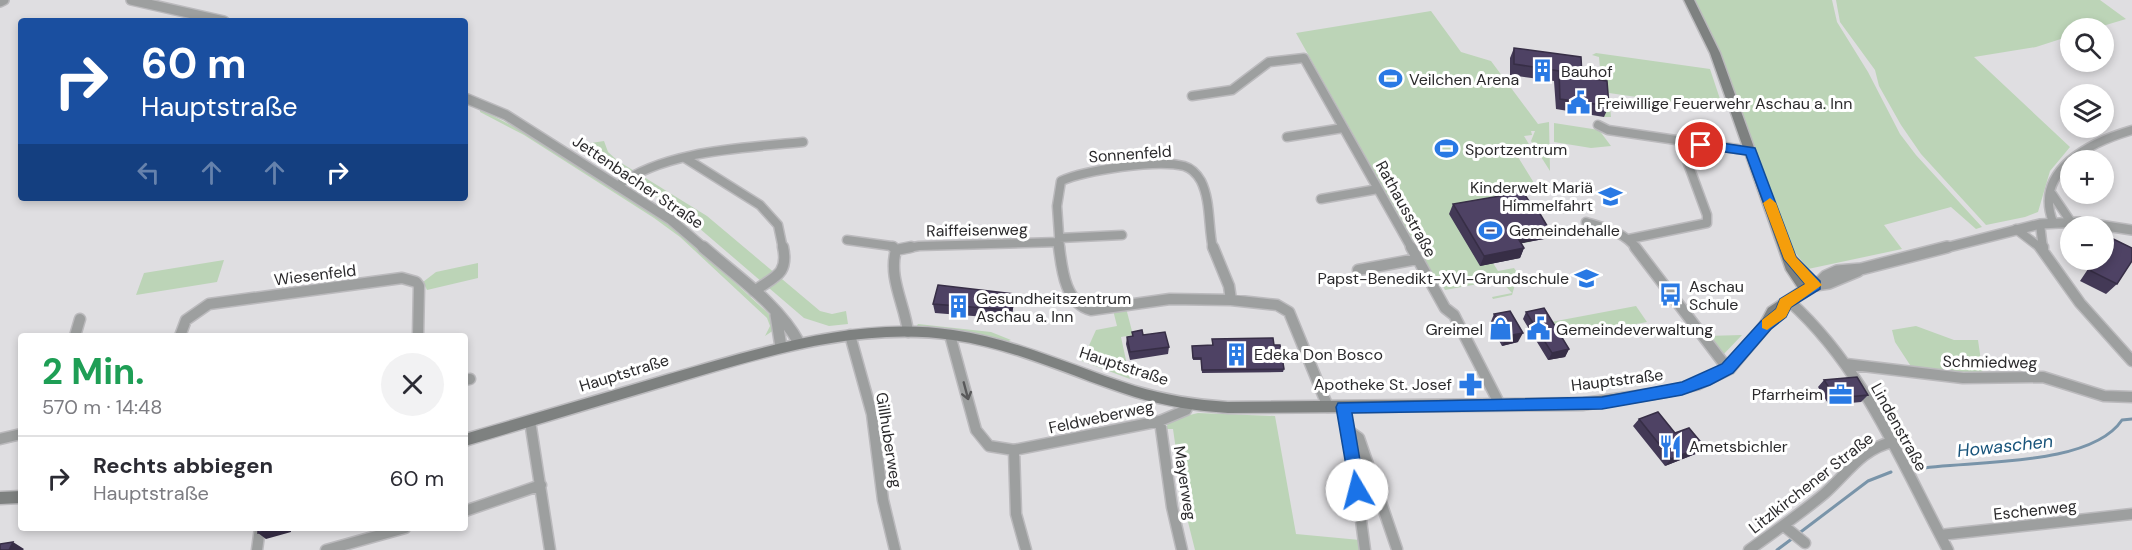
<!DOCTYPE html>
<html lang="de">
<head>
<meta charset="utf-8">
<style>
  body { margin:0; font-family:"DM Sans",sans-serif; background:#f2f2f3; color:#2b2b33; height:100vh; display:flex; flex-direction:column; font-size:22px; white-space:nowrap }
  * { box-sizing:border-box; margin:0 }
  p { font-size:20px; color:#7c7c81 }
  .icon { flex:none; width:33px; height:33px; fill:none; stroke:currentColor; stroke-width:2; stroke-linecap:round; stroke-linejoin:round }
  .map { position:relative; flex:1; overflow:hidden }
  .panel { position:absolute; left:18px; top:333px; width:450px; height:198px; display:flex; flex-direction:column; background:#fff; border-radius:6px; box-shadow:0 3px 9px #0003 }
  .panel>* { flex:none }
  .hud { position:absolute; left:18px; top:18px; width:450px; height:183px; border-radius:6px; box-shadow:0 3px 9px #0003; background:#1a4fa0; color:#fff; overflow:hidden }
  .buttons { position:absolute; left:2060px; top:18px; display:grid; gap:12px }
  .buttons a { display:grid; place-items:center; width:54px; height:54px; border-radius:50%; background:#fff; box-shadow:0 3px 9px #0003; font-size:30px }
  .pin { position:absolute; display:grid; place-items:center; width:51px; height:51px; color:#fff; margin:-26px; border:3px solid #fff; border-radius:50%; box-shadow:0 2px 6px #0007 }
  .me { position:absolute; width:66px; margin:-33px; rotate:352deg; stroke-linejoin:round; filter:drop-shadow(0 0 4px #0008) }
  .turn { display:flex; align-items:center; gap:21px; height:126px; padding:0 24px; font-size:27px }
  .turn .icon { width:78px; height:78px; stroke-width:2.5 }
  .turn b { display:block; font-size:42px; line-height:51px }
  .lanes { display:flex; align-items:center; height:57px; padding:0 24px; background:#0003; justify-content:center; gap:30px; direction:ltr }
  .lanes .off { opacity:.35 }
  .round { display:grid; place-items:center; flex:none; width:63px; height:63px; border-radius:32px; background:#f2f2f3 }
  .headline { display:flex; align-items:center; justify-content:space-between; height:102px; padding:0 24px }
  h1 { font-size:36px; font-weight:700; line-height:45px; color:#1e9e55 }
  ul { padding:0; list-style:none }
  li { display:flex; align-items:center; gap:18px; height:84px; padding:0 24px; border-top:2px solid #e1e1e2 }
  li div { flex:1 }
  li b { display:block; font-size:22px }
  li em { font-style:normal }
  .map>svg:first-child { display:block }
  .green { fill:#bcd4b7 }
  .lines { fill:none; stroke-linecap:round; stroke-linejoin:round }
  .stream { stroke:#7994a9; stroke-width:3 }
  .minor-far1-casing { stroke:#bbbabd; stroke-width:11 }
  .minor-casing { stroke:#bbbabd; stroke-width:13 }
  .tertiary-far1-casing { stroke:#bbbabd; stroke-width:12 }
  .tertiary-casing { stroke:#bbbabd; stroke-width:14 }
  .secondary-casing { stroke:#bbbabd; stroke-width:3 }
  .minor-far1 { stroke:#9d9f9f; stroke-width:8 }
  .minor { stroke:#9d9f9f; stroke-width:10 }
  .tertiary-far1 { stroke:#9d9f9f; stroke-width:9 }
  .tertiary { stroke:#9d9f9f; stroke-width:11 }
  .secondary { fill:#7e8180; fill-rule:evenodd }
  .wall { fill:#433956 }
  .shaded-wall { fill:#372e46 }
  .building { fill:#4e4264; stroke:#372e46; stroke-width:1.5 }
  .oneway { stroke:#59595a }
  .route { fill:#1a73e8; stroke:#114b97; stroke-width:1.5 }
  .slow { fill:#f59e0b }
  .labels { text-anchor:middle; dominant-baseline:central; stroke-width:6; stroke-linejoin:round; paint-order:stroke }
  .poi-label { font-size:16px; fill:#2b2a2c; stroke:#fff; text-anchor:start }
  .street-label { font-size:16px; fill:#2b2a2c; stroke:#fff }
  .water-label { font-size:18px; font-style:italic; fill:#18547b; stroke:#fff }
</style>
</head>
<body>
<div class="map">
<svg width="2132" height="550" viewBox="0 0 2132 550">
  <rect width="100%" height="100%" fill="#dfdee1"/>
  <path class="green" d="M1693,0H1832L1837,22L1868,72L1900,134L1916,155L1982,227L1976,229L1951,207L1884,225L1902,249L1808,269L1794,251L1719,52Z
    M1836,0H2100L2126,19L2096,28H2070V36L2036,47L1974,57L2070,147L2050,171L2038,212L2025,217L1986,225L1921,154L1901,125L1879,86L1875,70L1840,22Z
    M1431,11L1461,52L1491,61L1538,124L1549,122L1550,171L1531,141L1535,131H1531L1532,135L1524,136L1535,154L1518,157L1534,183L1517,186L1512,191L1529,217L1531,242L1512,245L1520,258L1493,263L1498,271L1514,268L1518,274L1512,295L1493,299L1492,297L1512,293L1500,280L1445,290L1443,286L1439,287L1296,33Z
    M1596,53L1710,69L1721,102L1727,110L1609,93L1611,117H1604L1599,57L1592,55Z
    M480,109L518,129L651,212L690,241L769,314L773,321L774,330L765,336L770,326L767,318L680,237L654,218L524,135L480,112Z
    M1554,123L1599,130L1611,146L1591,148L1554,142Z
    M604,141L608,152L618,161L707,216L820,311L832,314L846,311L848,324L829,326L804,318L678,210L572,146Z
    M224,260L217,282L136,295L144,273Z
    M478,263V278L427,290L423,282L436,272Z
    M1636,306L1647,322L1567,337L1551,322Z
    M1126,308L1133,335L1121,337L1130,379L1082,361L1096,330L1117,326L1113,310Z
    M918,324L991,332L1011,340L1006,342L966,332L916,327Z
    M1916,326L1954,340H1978L1983,375L1912,368L1895,342L1892,330Z
    M1742,335L1722,356L1706,336Z
    M1198,413L1275,416L1296,534L1360,540L1361,550H1195L1184,506L1173,429H1166L1169,420Z"/>
  <g class="lines">
    <path class="stream" d="M1916,469C1968,460 2090,468 2122,420L2132,419
      M1798,534L1868,481L1891,472
      M1777,550L1793,538"/>
    <defs>
      <path id="minor-far1" d="M1192,96L1232,90L1269,62L1304,58L1412,249
        M1598,125L1608,130L1751,151
        M1287,137L1343,128
        M685,158L760,205L778,225L783,249
        M617,186C665,150 744,148 803,142
        M2052,194L2071,222
        M1321,199L1378,189
        M1586,222C1606,228 1624,232 1637,249
        M2053,222C2033,170 2091,142 2132,130
        M2040,224L2043,249
        M2016,229L2042,249
        M1059,238L1122,235
        M1629,239L1707,223V215L1680,142
        M847,240L891,246L895,249
        M902,249L919,246L1059,242
        M1060,249L1057,206L1061,181C1086,170 1157,159 1184,166C1191,168 1197,174 1201,181C1211,201 1208,227 1213,249"/>
      <path id="minor" d="M893,247L896,250
        M1059,247C1062,270 1065,303 1091,310L1170,299L1231,300L1229,286L1213,247
        M1411,247L1445,308L1454,315L1500,405
        M1635,247L1728,369
        M2040,247L2080,303L2132,361
        M2043,247V250
        M1358,270L1417,259
        M754,291C774,277 789,275 783,247
        M1231,300L1277,305L1289,312L1328,407
        M1789,301C1864,368 1901,462 1948,550
        M908,332C905,305 888,278 896,250L911,247
        M850,335L872,414L883,500L895,550
        M950,335L976,430L989,446L1014,450L1160,421L1186,410L1189,404
        M75,336L80,319
        M180,336L186,320L209,304L402,278L416,282L419,286L418,336
        M1846,364L1963,378L2043,377L2104,396L2132,397
        M465,380L470,379
        M1343,407L1349,431L1365,550
        M530,421L550,550
        M1160,421L1172,507L1182,550
        M1349,431L1359,438L1397,549
        M0,439L21,434
        M1014,450L1016,514L1026,550
        M465,511L541,485
        M1784,526L1805,543
        M1940,535L2132,514
        M257,550L260,528
        M326,550L405,528
        M1749,550C1774,532 1800,514 1824,494C1846,475 1862,448 1893,442"/>
      <path id="tertiary-far1" d="M131,0L224,21
        M0,2L4,0
        M465,98L506,115L671,220L705,249
        M1941,249L2040,224L2080,222L2132,230"/>
      <path id="tertiary" d="M703,247C736,276 778,304 799,343
        M1815,285L1829,283L1858,271
        M1817,285L1826,276L1837,271L1861,269L1947,247
        M776,315L781,347"/>
      <path id="secondary" d="M1684,0H1694L1720,53L1793,256L1796,257L1821,285L1819,288L1791,304L1785,316L1770,329L1733,373L1700,389L1666,397L1583,410L1228,413C1196,411 1165,406 1135,397C1074,378 1017,349 953,340C856,326 761,358 669,385C601,405 533,426 465,446V434C533,414 601,394 669,374C761,348 856,316 953,330C1017,339 1074,367 1135,386C1165,395 1196,400 1228,402L1583,398L1666,387L1692,380L1723,365L1760,323L1768,308L1798,288L1786,270L1710,53Z
        M21,491V503L0,504V492Z"/>
    </defs>
    <use href="#minor-far1" class="minor-far1-casing"/>
    <use href="#minor" class="minor-casing"/>
    <use href="#tertiary-far1" class="tertiary-far1-casing"/>
    <use href="#tertiary" class="tertiary-casing"/>
    <use href="#secondary" class="secondary-casing"/>
    <use href="#minor-far1" class="minor-far1"/>
    <use href="#minor" class="minor"/>
    <use href="#tertiary-far1" class="tertiary-far1"/>
    <use href="#tertiary" class="tertiary"/>
    <use href="#secondary" class="secondary"/>
  </g>
  <path class="wall" d="M1514,48L1582,77L1609,106L1604,117L1556,109L1554,81L1510,75V58Z
    M1453,204L1549,229L1544,239L1521,243L1524,248L1520,258L1480,266L1449,214Z
    M2086,260H2103L2117,284L2106,294L2080,281L2088,269L2081,266Z
    M1014,303L1011,319L935,313L933,304Z
    M1526,312L1569,349L1565,357L1548,360L1523,319Z
    M1494,314L1518,342L1502,346L1490,324Z
    M1132,332L1143,335L1169,347L1168,354L1130,360L1126,344L1127,337L1132,336Z
    M1212,339L1274,345L1284,369L1283,372L1202,373L1201,360H1193L1192,346L1212,345Z
    M1824,380L1868,395L1861,402L1829,405L1818,387Z
    M1639,419L1675,433L1698,453L1665,466L1633,426Z"/>
  <path class="shaded-wall" d="M1549,229L1544,239L1512,245L1516,235Z
    M1524,248L1520,258L1480,266L1484,256Z
    M1014,294V303L1011,319L1010,310Z
    M1523,333L1518,342L1502,346L1507,336Z
    M1569,349L1565,357L1548,360L1552,353Z
    M1704,446L1698,453L1665,466L1671,459Z
    M275,528H291V532L266,539L258,533Z
    M13,542L24,549L23,550H9Z"/>
  <path class="building" d="M1514,48L1581,57L1582,77L1607,81L1609,106L1560,99L1559,71L1514,64Z
    M1523,192L1533,207H1536L1549,229L1516,235L1524,248L1484,256L1453,204Z
    M2103,234L2132,248V261L2117,284L2091,271L2099,260H2103Z
    M938,285L1014,294L1010,310L933,304Z
    M1544,308L1569,349L1552,353L1526,312Z
    M1510,311L1523,333L1507,336L1494,314Z
    M1142,330L1143,335L1165,332L1169,347L1130,352L1127,337L1133,336L1132,332Z
    M1273,338L1274,345H1280L1284,369L1202,370L1201,358H1193L1192,346L1213,345L1212,339Z
    M1857,377L1868,395L1836,398L1824,380Z
    M1658,412L1675,433L1689,428L1704,446L1671,459L1639,419Z
    M258,528H275L258,533Z
    M13,542L9,550H0V544Z"/>
  <defs><path id="oneway-shaft" d="M-6 0H5M1.5-3L5.5 0L1.5 3" fill="none" stroke-width="1.6" stroke-linecap="round" stroke-linejoin="round" transform="scale(1.5)"/></defs>
  <use class="oneway" href="#oneway-shaft" transform="translate(966 391) rotate(75)"/>
  <path class="route" d="M1701,140L1755,148L1796,257L1820,281V289L1791,307L1786,317L1771,329L1733,373L1710,385L1682,395L1602,409L1352,413L1365,490L1363,495L1357,497L1351,495L1336,407L1338,403L1602,397L1682,382L1722,364L1761,321L1776,309L1780,299L1805,284L1784,259L1746,155L1697,148L1695,145Z"/>
  <path class="slow" d="M1770,198L1776,203L1796,257L1822,285L1791,307L1786,317L1767,330L1762,328V320L1776,309L1780,299L1805,284L1784,259L1763,203Z"/>
  <defs>
    <symbol id="building-bare" viewBox="-9 -9 18 18"><path d="M-4-6H4V6H1V3H-1V6H-4ZM-2.5-4.3h1.7v1.8h-1.7ZM.8-4.3h1.7v1.8H.8ZM-2.5-1h1.7V.8h-1.7ZM.8-1h1.7V.8H.8Z" fill="#2979e4" stroke="#fff" stroke-width="2.5" paint-order="stroke"/></symbol>
    <symbol id="stadium-bare" viewBox="-9 -9 18 18"><path d="M0-5a6.5 5 0 1 0 0 10a6.5 5 0 1 0 0-10ZM-3.5-1.8h7v3.6h-7Z" fill="#2979e4" stroke="#fff" stroke-width="2.5" paint-order="stroke"/></symbol>
    <symbol id="civic-bare" viewBox="-9 -9 18 18"><path d="M-.6-6.5H3V-4.5H.6V-3L4-1V1h2V6H-6V1h2V-1L-.6-3ZM-1.2 2.5V6h2.4V2.5Z" fill="#2979e4" stroke="#fff" stroke-width="2.5" paint-order="stroke"/></symbol>
    <symbol id="school-bare" viewBox="-9 -9 18 18"><path d="M0-5L7-2L0 1L-7-2ZM-4 1L0 2.5L4 1V4Q0 6-4 4Z" fill="#2979e4" stroke="#fff" stroke-width="2.5" paint-order="stroke"/></symbol>
    <symbol id="bus-bare" viewBox="-9 -9 18 18"><path d="M-5-6H5V4H4V6H2V4H-2V6H-4V4H-5ZM-3.5-4V0h7V-4ZM-3.5 1.2v1.5H-2V1.2ZM2 1.2v1.5H3.5V1.2Z" fill="#2979e4" stroke="#fff" stroke-width="2.5" paint-order="stroke"/></symbol>
    <symbol id="shop-bare" viewBox="-9 -9 18 18"><path d="M-5-2.5h2.3a2.7 3.5 0 0 1 5.4 0H5L5.5 6h-11ZM-1.5-2.5h3a1.5 2.3 0 0 0-3 0Z" fill="#2979e4" stroke="#fff" stroke-width="2.5" paint-order="stroke"/></symbol>
    <symbol id="pharmacy-bare" viewBox="-9 -9 18 18"><path d="M-2-6h4v4h4v4h-4v4h-4v-4h-4v-4h4Z" fill="#2979e4" stroke="#fff" stroke-width="2.5" paint-order="stroke"/></symbol>
    <symbol id="office-bare" viewBox="-9 -9 18 18"><path d="M-6-3h4V-5.5h4V-3h4V5H-6ZM-1-4.5V-3h2v-1.5ZM-6 0V1H6V0Z" fill="#2979e4" stroke="#fff" stroke-width="2.5" paint-order="stroke"/></symbol>
    <symbol id="restaurant-bare" viewBox="-9 -9 18 18"><path d="M-5-6h1v4h1v-4h1v4h1v-4h1v5L-1.5 .5V6h-2V.5L-5-1ZM5-6V6H3V1.5H1.5Q1.5-4 5-6Z" fill="#2979e4" stroke="#fff" stroke-width="2.5" paint-order="stroke"/></symbol>
  </defs>
  <g fill-rule="evenodd">
    <use href="#building-bare" x="1526" y="54" width="33" height="33"/>
    <use href="#stadium-bare" x="1374" y="62" width="33" height="33"/>
    <use href="#civic-bare" x="1562" y="86" width="33" height="33"/>
    <use href="#stadium-bare" x="1430" y="132" width="33" height="33"/>
    <use href="#school-bare" x="1594" y="180" width="33" height="33"/>
    <use href="#stadium-bare" x="1474" y="214" width="33" height="33"/>
    <use href="#school-bare" x="1570" y="262" width="33" height="33"/>
    <use href="#bus-bare" x="1654" y="278" width="33" height="33"/>
    <use href="#building-bare" x="942" y="290" width="33" height="33"/>
    <use href="#shop-bare" x="1484" y="312" width="33" height="33"/>
    <use href="#civic-bare" x="1522" y="312" width="33" height="33"/>
    <use href="#building-bare" x="1220" y="338" width="33" height="33"/>
    <use href="#pharmacy-bare" x="1454" y="368" width="33" height="33"/>
    <use href="#office-bare" x="1824" y="378" width="33" height="33"/>
    <use href="#restaurant-bare" x="1654" y="430" width="33" height="33"/>
  </g>
  <g class="labels">
    <g class="poi-label">
      <text x="1561" y="71">Bauhof</text>
      <text x="1409" y="79">Veilchen Arena</text>
      <text x="1597" y="103">Freiwillige Feuerwehr Aschau a. Inn</text>
      <text x="1465" y="149">Sportzentrum</text>
      <text x="1593" y="187" text-anchor="end">Kinderwelt Mariä<tspan x="1593" dy="18">Himmelfahrt</tspan></text>
      <text x="1509" y="230">Gemeindehalle</text>
      <text x="1569" y="278" text-anchor="end">Papst-Benedikt-XVI-Grundschule</text>
      <text x="1689" y="286">Aschau<tspan x="1689" dy="18">Schule</tspan></text>
      <text x="976" y="298">Gesundheitszentrum<tspan x="976" dy="18">Aschau a. Inn</tspan></text>
      <text x="1483" y="329" text-anchor="end">Greimel</text>
      <text x="1556" y="329">Gemeindeverwaltung</text>
      <text x="1254" y="354">Edeka Don Bosco</text>
      <text x="1452" y="384" text-anchor="end">Apotheke St. Josef</text>
      <text x="1823" y="394" text-anchor="end">Pfarrheim</text>
      <text x="1689" y="446">Ametsbichler</text>
    </g>
    <g class="street-label">
      <text transform="translate(1130 154) rotate(-4)">Sonnenfeld</text>
      <text transform="translate(638 182) rotate(34)">Jettenbacher Straße</text>
      <text transform="translate(1406 209) rotate(61)">Rathausstraße</text>
      <text transform="translate(977 230) rotate(-1)">Raiffeisenweg</text>
      <text transform="translate(315 275) rotate(-7)">Wiesenfeld</text>
      <text transform="translate(1990 362) rotate(1)">Schmiedweg</text>
      <text transform="translate(1124 366) rotate(18)">Hauptstraße</text>
      <text transform="translate(624 373) rotate(-17)">Hauptstraße</text>
      <text transform="translate(1617 380) rotate(-7)">Hauptstraße</text>
      <text transform="translate(1101 417) rotate(-12)">Feldweberweg</text>
      <text transform="translate(1899 427) rotate(61)">Lindenstraße</text>
      <text transform="translate(889 440) rotate(81)">Gillhuberweg</text>
      <text transform="translate(1185 483) rotate(81)">Mayerweg</text>
      <text transform="translate(1811 483) rotate(-38)">Litzlkirchener Straße</text>
      <text transform="translate(2035 510) rotate(-6)">Eschenweg</text>
    </g>
    <g class="water-label">
      <text transform="translate(2005 446) rotate(-6)">Howaschen</text>
    </g>
  </g>
</svg>
<div class="buttons">
<a><svg class="icon" aria-label="search" viewBox="0 0 24 24"><circle cx="10" cy="10" r="6"/><path d="M15 15l6 6"/></svg></a>
<a><svg class="icon" aria-label="layers" viewBox="0 0 24 24"><path d="M12 4l9 5-9 5-9-5zM3 14l9 5 9-5"/></svg></a>
<a>+</a>
<a>−</a>
</div>
<div class="pin" style="left:1701px;top:145px;background:#d93025"><svg class="icon" aria-label="arrive" viewBox="0 0 24 24"><path d="M6 21V4h12l-3 4 3 4H6"/></svg></div>
<svg class="me" style="left:1357px;top:490px" viewBox="-20 -20 40 40"><circle r="19" fill="#fff"/><path d="M0-13L10 11 0 6-10 11z" fill="#1a73e8"/></svg>
<div class="hud">
<div class="turn"><svg class="icon" aria-label="right" viewBox="0 0 24 24"><path d="M7 20v-9h11M14 6l5 5-5 5"/></svg><div><b>60 m</b>Hauptstraße</div></div>
<div class="lanes"><svg class="icon off" aria-label="left" viewBox="0 0 24 24"><path d="M17 20v-9H6M10 6l-5 5 5 5"/></svg><svg class="icon off" aria-label="ahead" viewBox="0 0 24 24"><path d="M12 20V5M6 11l6-6 6 6"/></svg><svg class="icon off" aria-label="ahead" viewBox="0 0 24 24"><path d="M12 20V5M6 11l6-6 6 6"/></svg><svg class="icon" aria-label="right" viewBox="0 0 24 24"><path d="M7 20v-9h11M14 6l5 5-5 5"/></svg></div>
</div>
<section class="panel">
<div class="headline"><div><h1>2 Min.</h1><p>570 m · 14:48</p></div><a class="round"><svg class="icon" aria-label="close" viewBox="0 0 24 24"><path d="M6 6l12 12M18 6L6 18"/></svg></a></div>
<ul>
<li><svg class="icon" aria-label="right" viewBox="0 0 24 24"><path d="M7 20v-9h11M14 6l5 5-5 5"/></svg><div><b>Rechts abbiegen</b><p>Hauptstraße</p></div><em>60 m</em></li>
</ul>
</section>
</div>
</body>
</html>
